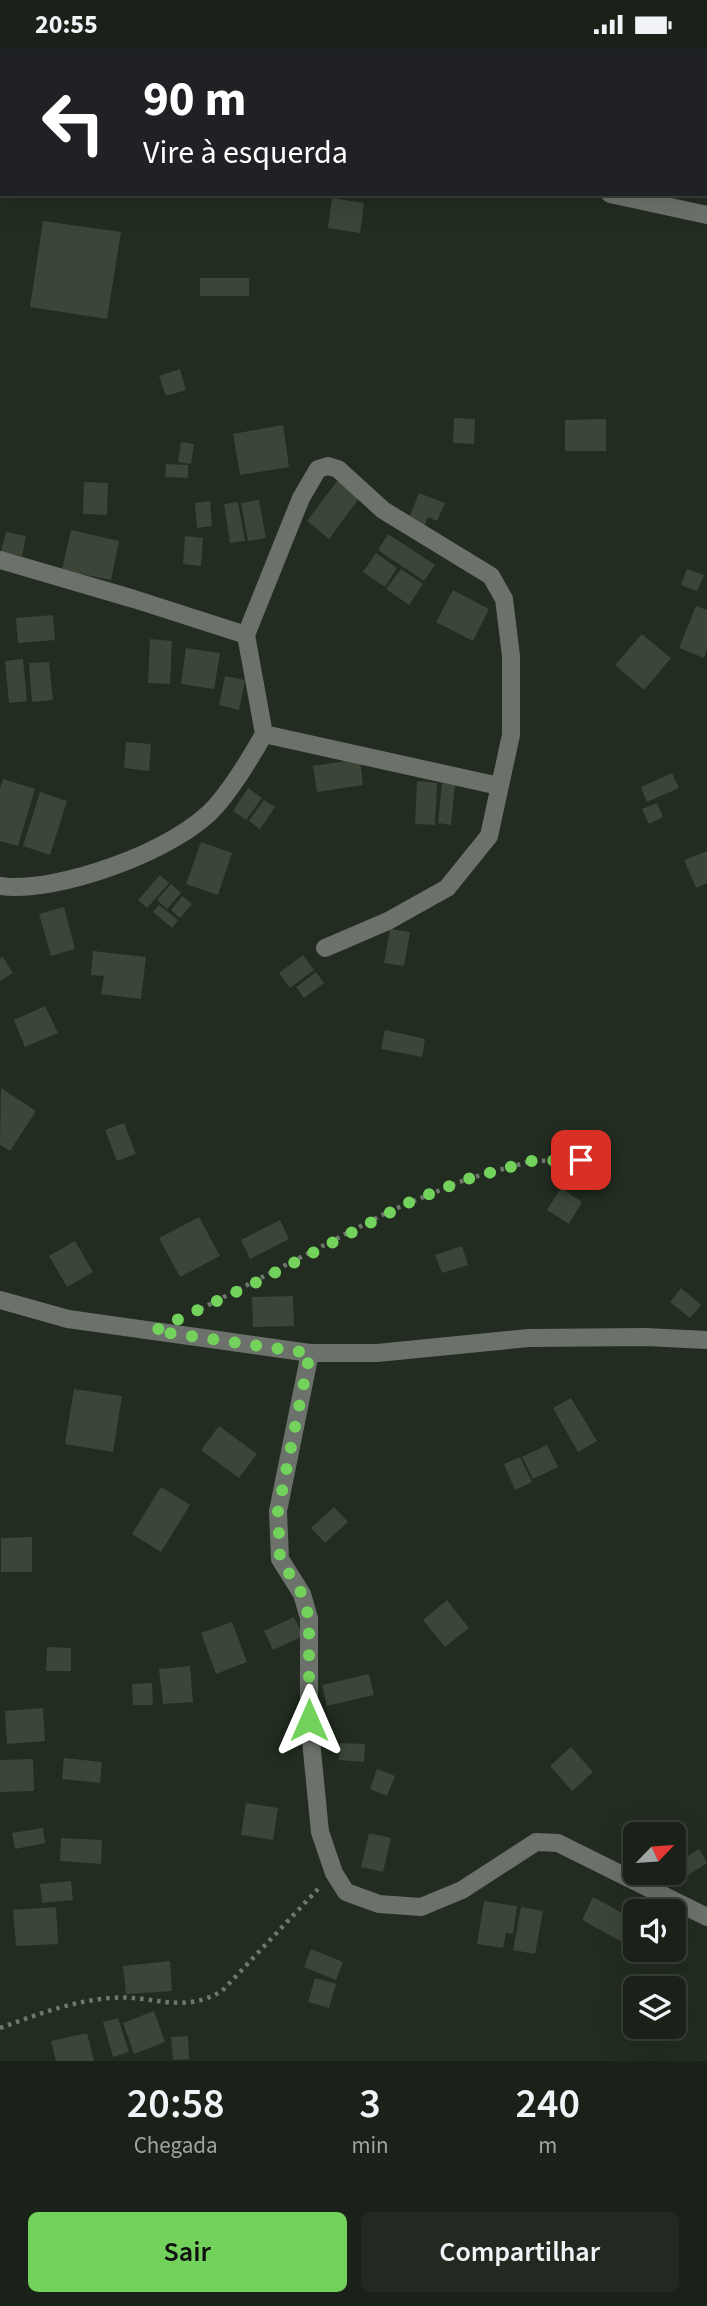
<!DOCTYPE html>
<html lang="pt">
<head>
<meta charset="utf-8">
<style>
  body { margin:0; font-family:"Source Sans 3",sans-serif; background:#232921; color:#f1f3f6; height:100vh; display:flex; flex-direction:column; font-size:26px; white-space:nowrap }
  * { box-sizing:border-box; margin:0 }
  p { font-size:23px; color:#9fa3a2 }
  .icon { flex:none; width:38px; height:38px; fill:none; stroke:currentColor; stroke-width:2; stroke-linecap:round; stroke-linejoin:round }
  .map { position:relative; height:2012px; overflow:hidden }
  .sheet { display:flex; flex-direction:column; background:#1a2118; flex:1 }
  .sheet>* { flex:none }
  .banner { position:absolute; left:0px; top:0px; width:707px; height:147px; box-shadow:0 7px 28px #0002,0 0 0 2px #383e37; background:#202124; color:#fff; overflow:hidden }
  .needle { width:46px; rotate:65deg }
  .controls { position:absolute; left:623px; top:1773px; display:grid; gap:14px }
  .controls a { display:grid; place-items:center; width:63px; height:63px; border-radius:10px; background:#1a2118; box-shadow:0 7px 28px #0002,0 0 0 2px #383e37; font-size:35px }
  .pin { position:absolute; display:grid; place-items:center; width:60px; height:60px; color:#fff; margin:-30px; border-radius:14px; box-shadow:0 4px 10px #0006 }
  .me { position:absolute; width:77px; margin:-38px; rotate:0deg; stroke-linejoin:round; filter:drop-shadow(0 0 5px #0008) }
  .turn { display:flex; align-items:center; gap:24px; height:147px; padding:0 28px; font-size:32px }
  .turn .icon { width:91px; height:91px; stroke-width:2.5 }
  .turn b { display:block; font-size:49px; line-height:60px }
  .eta { display:flex; justify-content:space-evenly; align-items:center; height:119px; text-align:center }
  .eta b { font-size:42px; font-weight:600; line-height:49px }
  .button { display:flex; gap:14px; margin-top:auto; padding:14px 28px }
  .button a { flex:1; height:80px; border-radius:10px; background:#73d25c; color:#111; font-size:28px; font-weight:600; line-height:80px; text-align:center }
  .button a+a { background:#232921; color:#f1f3f6 }
  .status { display:flex; justify-content:space-between; align-items:center; height:49px; padding:0 35px; background:#1a2118; direction:ltr }
  .status svg { height:19px; fill:currentColor }
  .map>svg:first-child { display:block }
  .building { fill:#3b4538 }
  .lines { fill:none; stroke-linecap:round; stroke-linejoin:round }
  .path { stroke:#70786e; stroke-width:4.5; stroke-dasharray:3.5 5; stroke-linecap:butt }
  .minor { stroke:#6c726b; stroke-width:18 }
  .route { stroke:#73d25c; stroke-width:12; stroke-dasharray:0 21.6 }
</style>
</head>
<body>
<div class="status"><b>20:55</b><svg viewBox="0 0 49 12"><path d="M0 12V9h3v3zM5 12V6h3v6zM10 12V3h3v9zM15 12V0h3v12zM26 1h20v11H26zM47 4h2v5h-2z"/></svg></div>
<div class="map">
<svg width="707" height="2012" viewBox="0 0 707 2012">
  <rect width="100%" height="100%" fill="#222c20"/>
  <path class="building" d="M332,149L364,154L360,184L328,179Z
    M43,172L121,183L107,270L30,258Z
    M200,229H249V247H200Z
    M180,320L186,341L166,347L159,327Z
    M454,369L475,370L474,395L453,394Z
    M606,370V402H565V371Z
    M283,376L289,418L240,426L233,385Z
    M181,393L194,395L191,415L178,413Z
    M166,415L188,416V429L165,428Z
    M338,431L360,448L329,490L307,472Z
    M84,433L108,434L107,466L83,465Z
    M419,444L445,454L437,472L428,468L424,478L408,472Z
    M259,451L266,489L248,492L241,454Z
    M210,452L212,477L197,479L195,454Z
    M238,453L245,492L230,494L224,455Z
    M71,481L119,492L111,531L62,521Z
    M6,483L26,487L22,507L1,503Z
    M388,485L435,516L424,532L378,501Z
    M185,487L203,489L201,517L183,515Z
    M376,504L397,519L385,538L363,523Z
    M401,520L423,535L409,556L386,540Z
    M687,520L704,526L697,542L681,536Z
    M453,541L489,560L473,592L436,573Z
    M696,557L707,561V601L704,609L679,599Z
    M53,566L55,591L18,594L16,569Z
    M642,585L671,609L644,641L615,616Z
    M150,590L172,592L170,635L148,634Z
    M186,599L220,604L214,640L181,635Z
    M23,610L27,652L9,654L5,612Z
    M49,613L53,651L32,653L29,614Z
    M225,627L245,631L239,661L219,656Z
    M126,693L151,695L149,722L124,719Z
    M360,710L363,736L317,743L313,717Z
    M672,724L679,739L647,753L641,738Z
    M3,730L35,740L18,797L0,792V740Z
    M417,732L437,734L435,776L415,775Z
    M442,734L455,736L451,776L438,774Z
    M248,739L262,749L246,771L233,762Z
    M40,743L67,752L50,806L23,797Z
    M264,751L275,758L260,780L249,772Z
    M657,754L663,768L649,775L642,760Z
    M201,793L232,804L218,846L186,835Z
    M707,802V834L696,839L684,811Z
    M160,826L169,834L147,859L138,851Z
    M171,835L181,844L167,860L157,851Z
    M182,847L192,855L180,869L171,861Z
    M159,856L178,871L172,879L153,863Z
    M64,858L75,900L51,907L39,865Z
    M390,880L410,883L404,917L384,914Z
    M93,902L146,908L141,950L101,945L104,927L91,926Z
    M303,906L314,921L290,939L279,924Z
    M3,908L13,924L0,932V909Z
    M316,923L324,934L304,949L296,938Z
    M45,957L58,984L25,998L14,971Z
    M385,981L425,990L422,1008L381,1000Z
    M1,1039L36,1062L10,1102L0,1096Z
    M124,1074L136,1105L117,1112L105,1081Z
    M561,1139L582,1153L569,1175L547,1161Z
    M199,1168L220,1207L180,1228L159,1189Z
    M280,1171L289,1190L250,1210L241,1191Z
    M75,1192L93,1223L67,1238L49,1207Z
    M462,1197L468,1216L442,1224L435,1206Z
    M681,1239L701,1256L690,1269L670,1253Z
    M293,1247L294,1277L253,1278L252,1248Z
    M74,1340L122,1347L113,1403L65,1395Z
    M571,1349L597,1392L578,1403L553,1359Z
    M219,1377L257,1405L239,1429L201,1401Z
    M547,1396L558,1418L533,1430L522,1408Z
    M520,1408L532,1433L515,1441L504,1415Z
    M161,1438L190,1456L161,1503L132,1485Z
    M334,1458L348,1473L325,1494L311,1479Z
    M32,1488V1523H1V1489Z
    M447,1551L469,1579L445,1598L423,1571Z
    M294,1568L303,1587L273,1601L264,1582Z
    M232,1573L247,1613L216,1625L201,1584Z
    M47,1598L71,1599V1622H46Z
    M190,1617L193,1653L163,1655L159,1620Z
    M369,1625L374,1646L327,1657L322,1636Z
    M152,1634L153,1656H133L132,1635Z
    M43,1659L45,1692L7,1695L5,1662Z
    M340,1694L365,1695L364,1713L339,1711Z
    M571,1698L593,1723L572,1742L550,1717Z
    M64,1709L102,1713L100,1734L62,1730Z
    M33,1710L34,1742L0,1743V1711Z
    M377,1720L395,1727L387,1747L370,1740Z
    M246,1754L278,1759L273,1791L241,1786Z
    M43,1779L45,1794L15,1800L12,1784Z
    M369,1784L391,1789L383,1823L361,1818Z
    M61,1789L102,1791L101,1815L60,1812Z
    M699,1800L707,1814L687,1827L674,1807L683,1801L688,1807Z
    M71,1832L73,1851L42,1854L40,1835Z
    M593,1848L635,1871L633,1899L582,1871Z
    M484,1852L517,1857L513,1885L506,1884L503,1899L477,1895Z
    M56,1858L58,1895L16,1897L13,1861Z
    M521,1858L543,1862L535,1905L513,1901Z
    M311,1900L343,1913L336,1931L304,1918Z
    M170,1912L172,1942L126,1945L123,1917Z
    M315,1929L336,1935L329,1959L308,1953Z
    M154,1962L165,1993L134,2005L123,1974Z
    M118,1969L129,2003L113,2008L103,1973Z
    M87,1984L94,2012H56L51,1992Z
    M188,1987L189,2010L173,2011L171,1988Z"/>
  <g class="lines">
    <path class="path" d="M193,1264L390,1162L467,1130L532,1112L581,1111
      M0,1979C36,1966 72,1952 110,1949C152,1945 181,1966 222,1942L318,1840"/>
    <path class="minor" d="M0,66L2,67
      M610,145L707,166
      M0,511L134,550L246,586L264,685L499,737
      M246,586L301,449L318,420L328,417L338,420L383,461L491,527L504,550L511,607V686L489,787L447,839L388,872L325,899
      M0,837C57,845 178,801 216,757C235,735 250,710 264,685
      M0,1251L68,1270L310,1304H377L529,1289L646,1288L707,1291
      M310,1304L278,1462L280,1510L302,1545L309,1569V1671L320,1783L334,1824L346,1843L379,1855L421,1858L462,1841L536,1793L558,1794L707,1868"/>
  </g>
  <g class="lines">
    <path class="route" d="M309,1671V1569L302,1545L280,1510L278,1462L310,1304L154,1282L261,1231L410,1153L467,1130L532,1112L581,1111"/>
  </g>
</svg>
<div class="controls">
<a><svg class="needle" viewBox="-14 -14 28 28"><path d="M0-13l5 13h-10z" fill="#e53935"/><path d="M0 13l5-13h-10z" fill="#9fa3a2"/></svg></a>
<a><svg class="icon" aria-label="sound" viewBox="0 0 24 24"><path d="M4 9h4l5-4v14l-5-4H4zM17 9q2 3 0 6"/></svg></a>
<a><svg class="icon" aria-label="layers" viewBox="0 0 24 24"><path d="M12 4l9 5-9 5-9-5zM3 14l9 5 9-5"/></svg></a>
</div>
<div class="pin" style="left:581px;top:1111px;background:#d93025"><svg class="icon" aria-label="arrive" viewBox="0 0 24 24"><path d="M6 21V4h12l-3 4 3 4H6"/></svg></div>
<svg class="me" style="left:309px;top:1671px" viewBox="-20 -20 40 40"><path d="M0-17L14 15 0 8-14 15z" fill="#73d25c" stroke="#fff" stroke-width="4"/></svg>
<div class="banner">
<div class="turn"><svg class="icon" aria-label="left" viewBox="0 0 24 24"><path d="M17 20v-9H6M10 6l-5 5 5 5"/></svg><div><b>90 m</b>Vire à esquerda</div></div>
</div>
</div>
<section class="sheet">
<div class="eta">
<div><b>20:58</b><p>Chegada</p></div>
<div><b>3</b><p>min</p></div>
<div><b>240</b><p>m</p></div>
</div>
<div class="button"><a>Sair</a><a>Compartilhar</a></div>
</section>
</body>
</html>
